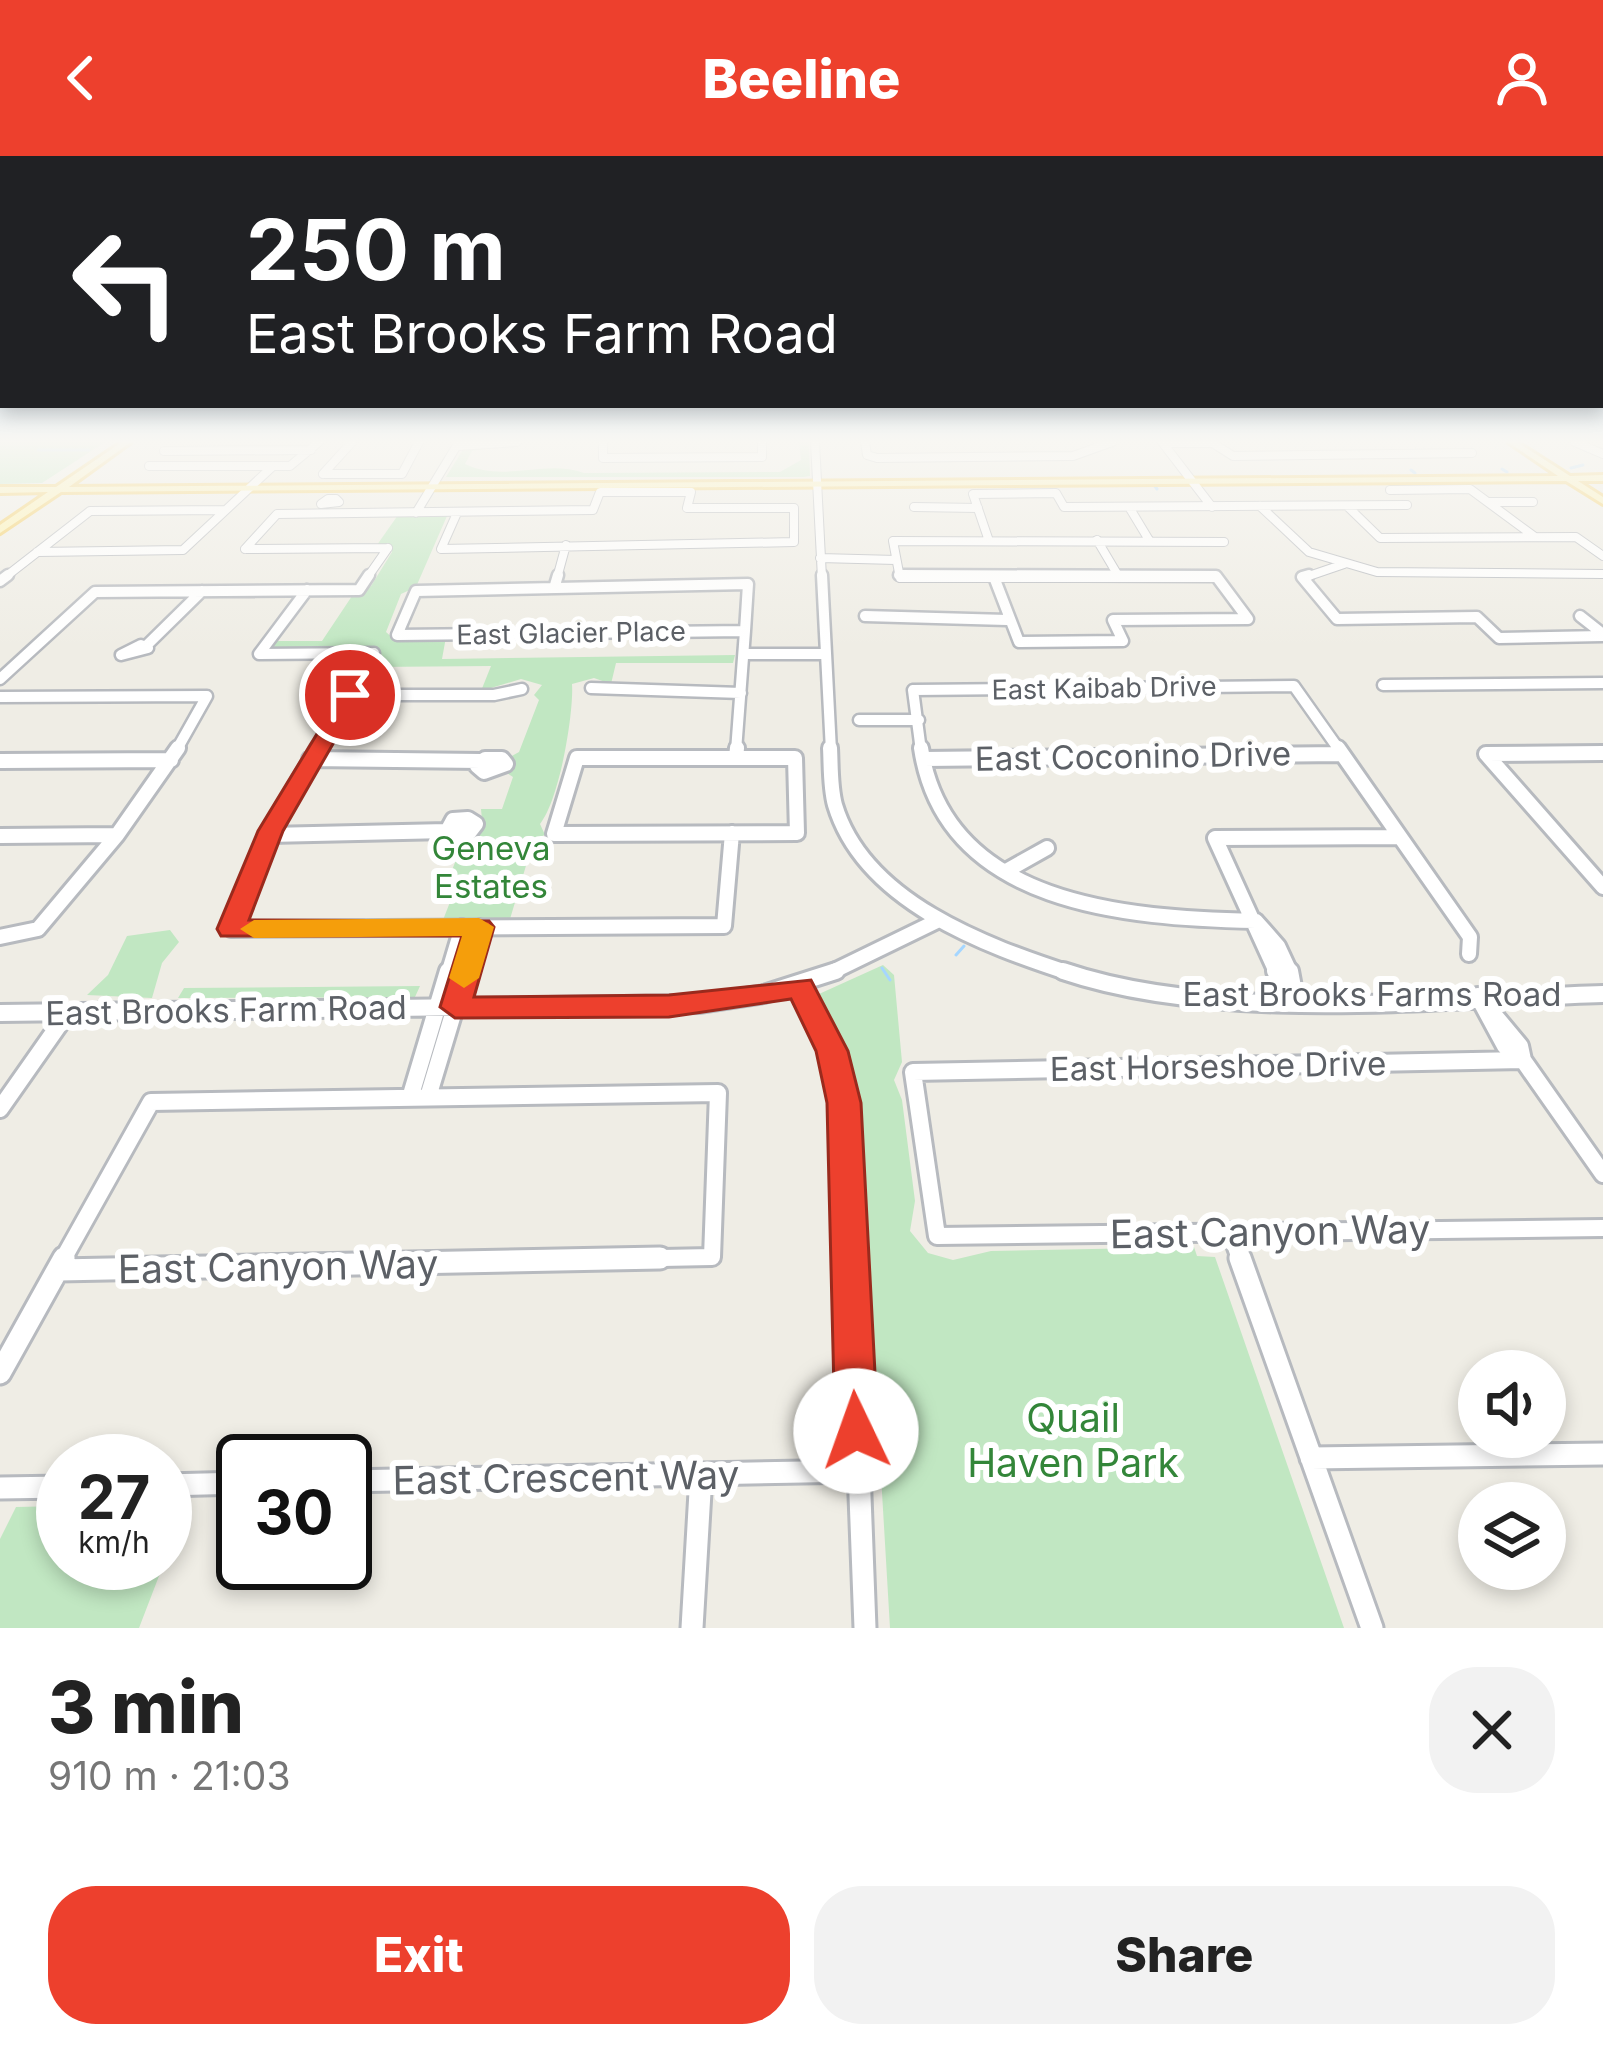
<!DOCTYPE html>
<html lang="en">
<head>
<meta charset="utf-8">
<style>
  body { margin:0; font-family:Inter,sans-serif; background:#f2f2f2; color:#222; height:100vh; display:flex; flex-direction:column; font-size:45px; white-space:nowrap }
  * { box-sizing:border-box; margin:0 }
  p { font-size:39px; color:#767676 }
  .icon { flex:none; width:66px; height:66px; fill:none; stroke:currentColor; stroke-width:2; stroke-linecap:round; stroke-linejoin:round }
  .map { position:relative; height:1472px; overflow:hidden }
  .details { display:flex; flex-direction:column; background:#fff; flex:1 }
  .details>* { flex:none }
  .guide { position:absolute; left:0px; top:0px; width:1605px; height:252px; box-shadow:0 6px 18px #0003; background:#202124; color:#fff; overflow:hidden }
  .fabs { position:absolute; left:1458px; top:1194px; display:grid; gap:24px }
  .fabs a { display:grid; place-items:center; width:108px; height:108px; border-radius:50%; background:#fff; box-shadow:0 6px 18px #0003; font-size:60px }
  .speed { position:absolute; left:36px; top:1278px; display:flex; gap:24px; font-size:60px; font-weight:700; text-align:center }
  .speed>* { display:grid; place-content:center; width:156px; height:156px; border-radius:50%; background:#fff; box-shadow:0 6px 18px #0003; line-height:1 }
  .speed small { font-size:30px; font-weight:400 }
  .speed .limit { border:6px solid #111; border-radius:18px; background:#fff; color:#111 }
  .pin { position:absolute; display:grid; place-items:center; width:102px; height:102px; color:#fff; margin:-51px; border:6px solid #fff; border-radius:50%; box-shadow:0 3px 12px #0007 }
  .me { position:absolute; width:132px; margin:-66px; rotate:357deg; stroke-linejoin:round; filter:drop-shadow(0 0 9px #0008) }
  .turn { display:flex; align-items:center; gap:42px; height:252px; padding:0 48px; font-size:54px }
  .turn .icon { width:156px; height:156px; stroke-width:2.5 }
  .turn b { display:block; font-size:84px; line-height:102px }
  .round { display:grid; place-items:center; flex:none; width:126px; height:126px; border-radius:48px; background:#f2f2f2 }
  .overview { display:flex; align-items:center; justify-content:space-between; height:204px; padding:0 48px }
  h1 { font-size:72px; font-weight:800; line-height:90px }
  .button { display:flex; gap:24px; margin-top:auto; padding:24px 48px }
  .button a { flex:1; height:138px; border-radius:48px; background:#ed402d; color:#fff; font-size:48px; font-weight:800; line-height:138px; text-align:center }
  .button a+a { background:#f2f2f2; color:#222 }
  header { display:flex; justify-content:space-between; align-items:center; height:156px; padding:0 48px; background:#ed402d; color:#fff; font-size:54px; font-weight:800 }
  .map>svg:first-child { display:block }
  .green { fill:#c1e7c2 }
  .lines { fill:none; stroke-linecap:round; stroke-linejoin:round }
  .stream { stroke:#a5d6ff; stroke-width:3 }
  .minor-far4-casing { stroke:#b7babf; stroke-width:10 }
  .minor-far3-casing { stroke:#b7babf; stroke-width:15 }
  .minor-far2-casing { stroke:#b7babf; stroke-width:20 }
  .minor-far1-casing { stroke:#b7babf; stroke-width:22 }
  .minor-casing { stroke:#b7babf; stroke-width:27 }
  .major-casing { stroke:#f5cc59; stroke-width:6 }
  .minor-far4 { stroke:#fff; stroke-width:8 }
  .minor-far3 { stroke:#fff; stroke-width:10 }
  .minor-far2 { stroke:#fff; stroke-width:14 }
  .minor-far1 { stroke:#fff; stroke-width:16 }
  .minor { stroke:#fff; stroke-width:21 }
  .major { fill:#fff3aa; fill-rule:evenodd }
  .route { fill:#ed402d; stroke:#9a2a1d; stroke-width:3 }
  .slow { fill:#f59e0b }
  .labels { text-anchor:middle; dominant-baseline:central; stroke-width:12; stroke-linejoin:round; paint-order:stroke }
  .far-street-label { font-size:27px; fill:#5c6066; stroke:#fff }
  .street-label { font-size:33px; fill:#5c6066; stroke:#fff }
  .park-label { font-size:33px; fill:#338639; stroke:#fff }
  .near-street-label { font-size:39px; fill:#5c6066; stroke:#fff }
  .near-park-label { font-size:39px; fill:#338639; stroke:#fff }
</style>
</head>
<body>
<header><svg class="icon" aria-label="back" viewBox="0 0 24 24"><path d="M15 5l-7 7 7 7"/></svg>Beeline<svg class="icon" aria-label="person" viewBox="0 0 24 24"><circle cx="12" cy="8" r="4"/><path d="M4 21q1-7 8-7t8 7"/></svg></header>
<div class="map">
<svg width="1603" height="1472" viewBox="0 0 1603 1472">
  <rect width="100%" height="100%" fill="#efede5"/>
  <path class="green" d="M0,286H105L42,327L0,328Z
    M799,286H809L810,320L804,321H446L464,292L506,289L472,295L465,308C504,327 545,303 584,317L780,316L801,304Z
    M398,359L447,360L416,431L401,438L386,476L395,484L446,481L442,503L735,499L733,507H616L611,528L594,522L572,528C574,555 560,643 540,668L545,679L534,683L510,763L443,764L459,723L449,722L464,683L483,674L481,653H502L513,621L507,617L512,612L510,601L519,596L539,544L534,539L542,529L521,523L481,535L491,510L373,511L382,499L373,492L269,491L273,485H322L354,437L371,430L392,396V391L377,389Z
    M170,774L179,786L162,807L152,842L87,839L108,819L127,780Z
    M883,809L894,819L902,906L894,924L902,944L915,1045L910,1075L928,1097L953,1104L991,1095L1194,1091L1197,1100L1215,1101L1344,1472H890L859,946L844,891L819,838Z
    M420,830L415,841L178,842L184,832Z
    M63,1350V1407H164L139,1472H0V1383L16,1351Z"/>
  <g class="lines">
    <path class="stream" d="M38,294H89
      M1571,312L1583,309
      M1502,313L1507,316
      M1411,314L1415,317
      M1154,329L1157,333
      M956,799L964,790
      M882,812L890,824"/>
    <defs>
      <path id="minor-far4" d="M603,286V302L762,301V286
        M815,286L822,422
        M865,286L867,299L877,302L1073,300L1112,286
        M1162,286L1212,351
        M1211,286L1233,300L1472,297
        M1575,286L1603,298
        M1164,287H1212
        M458,290L517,286
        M164,295L311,294
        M149,310H290L319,286
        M323,318H402L419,286
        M323,318L352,286
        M1390,334L1470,333L1535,381
        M328,343H336L339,346L321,348Z
        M1489,346H1533
        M1260,350L1309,396L1377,416L1603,418
        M1347,350L1380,382L1576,381L1603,400
        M914,351L978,352
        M1129,351L1149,384
        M416,357L459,286
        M1097,384L1119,421
        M989,385L973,338L1056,337L1064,351L1407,349
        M245,393L277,358L593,354L600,336H691L687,352H794V386L441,393L457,357
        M245,393L388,392
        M37,396L183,394L273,310
        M820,402L896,404
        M4,422L90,355L225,354
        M367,422L388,392
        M557,422L566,389
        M900,422L893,385L1224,386
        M902,422H1217
        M1303,422L1344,408"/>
      <path id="minor-far3" d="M822,419L831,595
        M899,419L1216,420L1248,463
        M1309,419L1302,421L1337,463L1477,461L1499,482L1603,480
        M994,421L1019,486L1123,485
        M0,425L8,419
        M748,428L745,475L397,479L416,435Z
        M555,429L558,419
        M865,460L1007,464
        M1580,460L1603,478
        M1123,485L1113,464L1248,463
        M141,489L148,492L121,499Z
        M146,490L202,435
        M259,498L374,497L316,595
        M259,498L307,434
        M745,498H826
        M0,523L95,436L359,434L369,419
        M1383,529L1603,527
        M591,532L741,537
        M350,539H494L522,533
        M0,541L207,540L176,595
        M859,564H919
        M736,595L745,475
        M921,595L913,534L1294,530L1340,595"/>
      <path id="minor-far2" d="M318,592L270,675L231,773L724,770L732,677
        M830,592C831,610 830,631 835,649C864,746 986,790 1072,818
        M921,592C945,750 1127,762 1256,765
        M1338,592L1470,781L1469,798
        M1486,598L1603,731
        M1486,598L1603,597
        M577,602H795L797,677L554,678Z
        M736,602L737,592
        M310,603L481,605
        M485,603H502L506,608L484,616L477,610Z
        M924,603L1342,598
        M0,605L171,604
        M468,663L476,668L469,677L447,675L453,664Z
        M269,679L447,675
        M0,680L117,679
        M1006,715L1047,692
        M1256,765L1278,790L1291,818
        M0,781L38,773L117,679L178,592
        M448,818L462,771
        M466,818L480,771
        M828,818L939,764
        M1277,818L1215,682L1400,681"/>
      <path id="minor-far1" d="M1063,815C1219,868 1439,843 1603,838
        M1275,815L1295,842
        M1290,815L1295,842
        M801,831L832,895L846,965L851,1105
        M1478,840L1505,890L1523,904L1603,1018
        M1480,842L1520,890L1523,904
        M0,857L700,848L764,838L836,815
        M1523,904L913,916L937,1080L1603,1072
        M428,941L466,815
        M410,942L448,815
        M0,953L68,856
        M1230,1075L1241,1105
        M62,1105L151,946L718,937L712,1101L510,1105"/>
      <path id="minor" d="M851,1102L865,1472
        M1240,1102L1372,1472
        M59,1114L660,1102
        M0,1217L64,1102
        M1311,1302L1603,1298
        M345,1325L858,1315
        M165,1329L243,1327
        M0,1332L63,1331
        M692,1472L701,1319"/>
      <path id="major" d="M122,286H131L69,331L1558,320L1508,286H1517L1570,320L1603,319V325H1578L1603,341V348L1566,325L61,336L0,377V369L48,336L0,337V331H56Z"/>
    </defs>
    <use href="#minor-far4" class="minor-far4-casing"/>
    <use href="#minor-far3" class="minor-far3-casing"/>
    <use href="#minor-far2" class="minor-far2-casing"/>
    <use href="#minor-far1" class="minor-far1-casing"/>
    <use href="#minor" class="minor-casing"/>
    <use href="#major" class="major-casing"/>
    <use href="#minor-far4" class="minor-far4"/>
    <use href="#minor-far3" class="minor-far3"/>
    <use href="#minor-far2" class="minor-far2"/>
    <use href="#minor-far1" class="minor-far1"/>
    <use href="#minor" class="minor"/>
    <use href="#major" class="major"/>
  </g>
  <linearGradient id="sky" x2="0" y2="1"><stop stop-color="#8dc2f1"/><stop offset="0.58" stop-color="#f8f7f3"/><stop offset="1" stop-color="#f8f7f3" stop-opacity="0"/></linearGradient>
  <rect width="1603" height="492" fill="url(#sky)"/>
  <path class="route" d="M343,535L361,539L283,675L249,764L489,765L494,771L474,841L669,839L811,824L848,895L861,947L878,1275L872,1290L856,1296L841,1290L835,1275L827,947L816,895L791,843L669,861L455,862L440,851L462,780H221L217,773L258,675Z"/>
  <path class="slow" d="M479,762L494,771L479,822L464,832L449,822L462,780L254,782L240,773L254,764Z"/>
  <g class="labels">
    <g class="far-street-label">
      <text transform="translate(571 477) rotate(-1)">East Glacier Place</text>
      <text transform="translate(1104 532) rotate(-1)">East Kaibab Drive</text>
    </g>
    <g class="street-label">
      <text transform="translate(1133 600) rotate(-1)">East Coconino Drive</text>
      <text x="1372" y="838">East Brooks Farms Road</text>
      <text transform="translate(226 854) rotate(-1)">East Brooks Farm Road</text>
      <text transform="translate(1218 910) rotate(-1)">East Horseshoe Drive</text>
    </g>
    <g class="park-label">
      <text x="491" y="692">Geneva<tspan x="491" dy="38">Estates</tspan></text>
    </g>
    <g class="near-street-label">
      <text transform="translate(1270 1075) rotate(-1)">East Canyon Way</text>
      <text transform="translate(278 1110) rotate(-1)">East Canyon Way</text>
      <text transform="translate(566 1321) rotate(-1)">East Crescent Way</text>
    </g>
    <g class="near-park-label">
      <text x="1073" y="1261">Quail<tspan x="1073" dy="45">Haven Park</tspan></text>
    </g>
  </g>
</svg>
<div class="fabs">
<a><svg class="icon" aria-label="sound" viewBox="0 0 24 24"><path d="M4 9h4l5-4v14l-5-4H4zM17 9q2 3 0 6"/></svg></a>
<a><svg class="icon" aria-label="layers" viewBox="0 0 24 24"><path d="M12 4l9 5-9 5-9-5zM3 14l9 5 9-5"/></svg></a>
</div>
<div class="speed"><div>27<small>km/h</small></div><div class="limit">30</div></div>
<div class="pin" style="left:350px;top:539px;background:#d93025"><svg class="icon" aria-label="arrive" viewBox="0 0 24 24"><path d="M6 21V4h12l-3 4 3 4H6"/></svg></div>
<svg class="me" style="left:856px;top:1275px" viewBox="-20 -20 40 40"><circle r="19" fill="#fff"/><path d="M0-13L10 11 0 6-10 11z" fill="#ed402d"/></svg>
<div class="guide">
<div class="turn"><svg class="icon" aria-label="left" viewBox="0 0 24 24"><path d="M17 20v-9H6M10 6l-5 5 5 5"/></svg><div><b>250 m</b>East Brooks Farm Road</div></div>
</div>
</div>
<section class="details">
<div class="overview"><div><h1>3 min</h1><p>910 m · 21:03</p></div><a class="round"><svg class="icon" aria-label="close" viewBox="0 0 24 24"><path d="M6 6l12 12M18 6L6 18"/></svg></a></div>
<div class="button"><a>Exit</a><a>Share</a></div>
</section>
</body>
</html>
